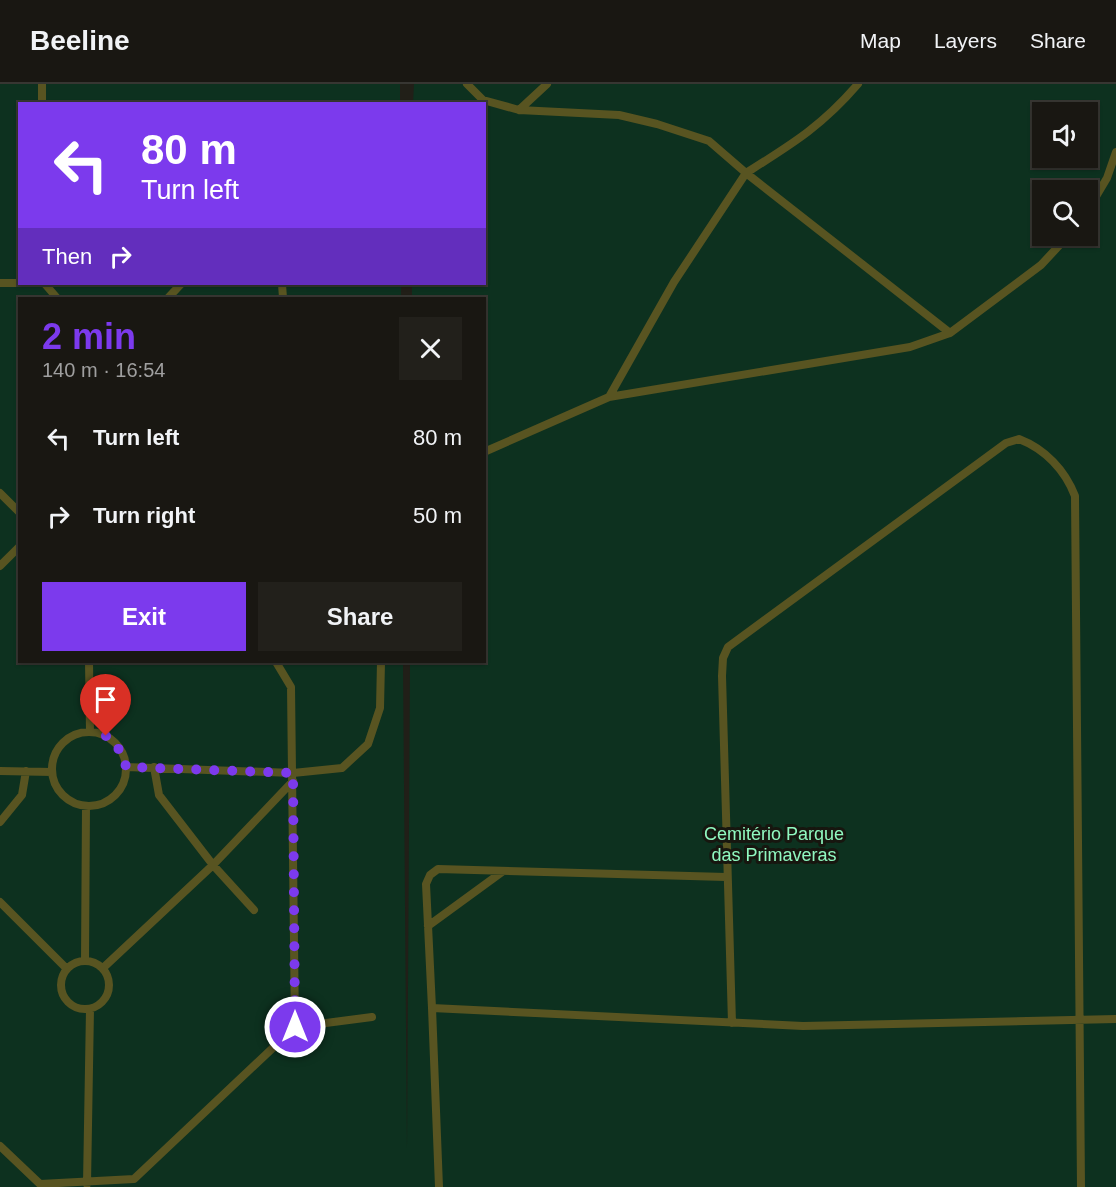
<!DOCTYPE html>
<html lang="en">
<head>
<meta charset="utf-8">
<style>
  body { margin:0; font-family:Helvetica,sans-serif; background:#22201b; color:#f1f3f6; height:100vh; display:flex; flex-direction:column; font-size:22px; white-space:nowrap }
  * { box-sizing:border-box; margin:0 }
  p { font-size:20px; color:#9f9f9f }
  .icon { flex:none; width:33px; height:33px; fill:none; stroke:currentColor; stroke-width:2; stroke-linecap:round; stroke-linejoin:round }
  .map { position:relative; flex:1; overflow:hidden }
  .details { position:absolute; left:18px; top:213px; width:468px; height:366px; display:flex; flex-direction:column; background:#191712; border-radius:0px; box-shadow:0 2px 4px #0004,0 0 0 2px #373632 }
  .details>* { flex:none }
  .guide { position:absolute; left:18px; top:18px; width:468px; height:183px; border-radius:0px; box-shadow:0 2px 4px #0004,0 0 0 2px #373632; background:#7c3aed; color:#fff; overflow:hidden }
  .buttons { position:absolute; left:1032px; top:18px; display:grid; gap:12px }
  .buttons a { display:grid; place-items:center; width:66px; height:66px; border-radius:0px; background:#191712; box-shadow:0 2px 4px #0004,0 0 0 2px #373632; font-size:30px }
  .pin { position:absolute; display:grid; place-items:center; width:51px; height:51px; color:#fff; margin:-62px -26px; border-radius:50% 50% 50% 0; rotate:-45deg; box-shadow:0 0 6px #0007 }
  .pin .icon { rotate:45deg }
  .me { position:absolute; width:66px; margin:-33px; rotate:0deg; stroke-linejoin:round; filter:drop-shadow(0 0 4px #0008) }
  .turn { display:flex; align-items:center; gap:21px; height:126px; padding:0 24px; font-size:27px }
  .turn .icon { width:78px; height:78px; stroke-width:2.5 }
  .turn b { display:block; font-size:42px; line-height:51px }
  .then { display:flex; align-items:center; height:57px; padding:0 24px; background:#0003; gap:12px; font-size:22px }
  .round { display:grid; place-items:center; flex:none; width:63px; height:63px; border-radius:0px; background:#22201b }
  .overview { display:flex; align-items:center; justify-content:space-between; height:102px; padding:0 24px }
  h1 { font-size:36px; font-weight:600; line-height:45px; color:#7c3aed }
  .primary-button { display:flex; gap:12px; margin-top:auto; padding:12px 24px }
  .primary-button a { flex:1; height:69px; border-radius:0px; background:#7c3aed; color:#fff; font-size:24px; font-weight:600; line-height:69px; text-align:center }
  .primary-button a+a { background:#22201b; color:#f1f3f6 }
  ul { padding:0; list-style:none }
  li { display:flex; align-items:center; gap:18px; height:78px; padding:0 24px }
  li div { flex:1 }
  li b { display:block; font-size:22px }
  li em { font-style:normal }
  header { display:flex; align-items:center; gap:36px; box-sizing:border-box; height:84px; padding:0 30px; background:#191712; border-bottom:2px solid #373632 }
  header strong { font-size:28px }
  nav { display:flex; gap:33px; margin-inline-start:auto; font-size:21px }
  .map>svg:first-child { display:block }
  .green { fill:#0d311f; fill-rule:evenodd }
  .lines { fill:none; stroke-linecap:round; stroke-linejoin:round }
  .lane { stroke:#585421; stroke-width:8 }
  .route { stroke:#7c3aed; stroke-width:10; stroke-dasharray:0 18 }
  .labels { text-anchor:middle; dominant-baseline:central; stroke-width:6; stroke-linejoin:round; paint-order:stroke }
  .park-label { font-size:18px; fill:#90f8c0; stroke:#17160f }
</style>
</head>
<body>
<header>
<strong>Beeline</strong>
<nav><a>Map</a><a>Layers</a><a>Share</a></nav>
</header>
<div class="map">
<svg width="1116" height="1103" viewBox="0 0 1116 1103">
  <rect width="100%" height="100%" fill="#211f18"/>
  <path class="green" d="M0,0H400V19L20,20V200H401V214H20V578H403L407,1066L410,578H484V214H412V200H484V20L413,19L414,0H1116V1103H0ZM1042,28H1088V74H1042ZM1042,106H1088V152H1042Z"/>
  <g class="lines">
    <path class="lane" d="M42,0V20
      M467,0L483,16L519,26L619,31L657,40L709,57L746,89L674,198L609,313L484,368
      M858,0C822,42 792,60 746,89L950,249
      M519,26L547,0
      M1088,126L1107,94L1116,68
      M0,199H20
      M45,200L57,214
      M282,200L283,214
      M168,214L181,200
      M609,313L910,263L950,249L1041,181L1068,152
      M0,409L20,429
      M0,482L20,462
      M89,578L90,648
      M276,578L291,603L295,943
      M52 685a37 37 0 1 1 74 0a37 37 0 1 1-74 0Z
      M126,683L293,689L342,684L368,660L380,624L381,578
      M154,683L159,711L213,781L254,826
      M0,687L52,688
      M0,738L22,711L26,687
      M726,793L438,785L430,791L426,800L432,924L803,942L1116,935
      M0,818L67,885
      M428,842L502,788
      M85,877L86,722
      M61 901a24 24 0 1 1 48 0a24 24 0 1 1-48 0Z
      M103,884L213,781L293,697
      M432,924L439,1103
      M732,939L722,592L723,574L728,563L1006,359L1019,355C1045,365 1065,386 1075,412L1081,1103
      M0,1062L40,1100L134,1095L295,943L372,933
      M87,1100L90,925"/>
  </g>
  <g class="lines">
    <path class="route" d="M106,652C117,661 123,669 126,683L293,689L295,943"/>
  </g>
  <g class="labels">
    <g class="park-label">
      <text x="774" y="750">Cemitério Parque<tspan x="774" dy="21">das Primaveras</tspan></text>
    </g>
  </g>
</svg>
<div class="buttons">
<a><svg class="icon" aria-label="sound" viewBox="0 0 24 24"><path d="M4 9h4l5-4v14l-5-4H4zM17 9q2 3 0 6"/></svg></a>
<a><svg class="icon" aria-label="search" viewBox="0 0 24 24"><circle cx="10" cy="10" r="6"/><path d="M15 15l6 6"/></svg></a>
</div>
<div class="pin" style="left:106px;top:652px;background:#d93025"><svg class="icon" aria-label="arrive" viewBox="0 0 24 24"><path d="M6 21V4h12l-3 4 3 4H6"/></svg></div>
<svg class="me" style="left:295px;top:943px" viewBox="-20 -20 40 40"><circle r="17" fill="#7c3aed" stroke="#fff" stroke-width="3"/><path d="M0-11L8 9 0 5-8 9z" fill="#fff"/></svg>
<div class="guide">
<div class="turn"><svg class="icon" aria-label="left" viewBox="0 0 24 24"><path d="M17 20v-9H6M10 6l-5 5 5 5"/></svg><div><b>80 m</b>Turn left</div></div>
<div class="then">Then<svg class="icon" aria-label="right" viewBox="0 0 24 24"><path d="M7 20v-9h11M14 6l5 5-5 5"/></svg></div>
</div>
<section class="details">
<div class="overview"><div><h1>2 min</h1><p>140 m · 16:54</p></div><a class="round"><svg class="icon" aria-label="close" viewBox="0 0 24 24"><path d="M6 6l12 12M18 6L6 18"/></svg></a></div>
<ul>
<li><svg class="icon" aria-label="left" viewBox="0 0 24 24"><path d="M17 20v-9H6M10 6l-5 5 5 5"/></svg><div><b>Turn left</b></div><em>80 m</em></li>
<li><svg class="icon" aria-label="right" viewBox="0 0 24 24"><path d="M7 20v-9h11M14 6l5 5-5 5"/></svg><div><b>Turn right</b></div><em>50 m</em></li>
</ul>
<div class="primary-button"><a>Exit</a><a>Share</a></div>
</section>
</div>
</body>
</html>
